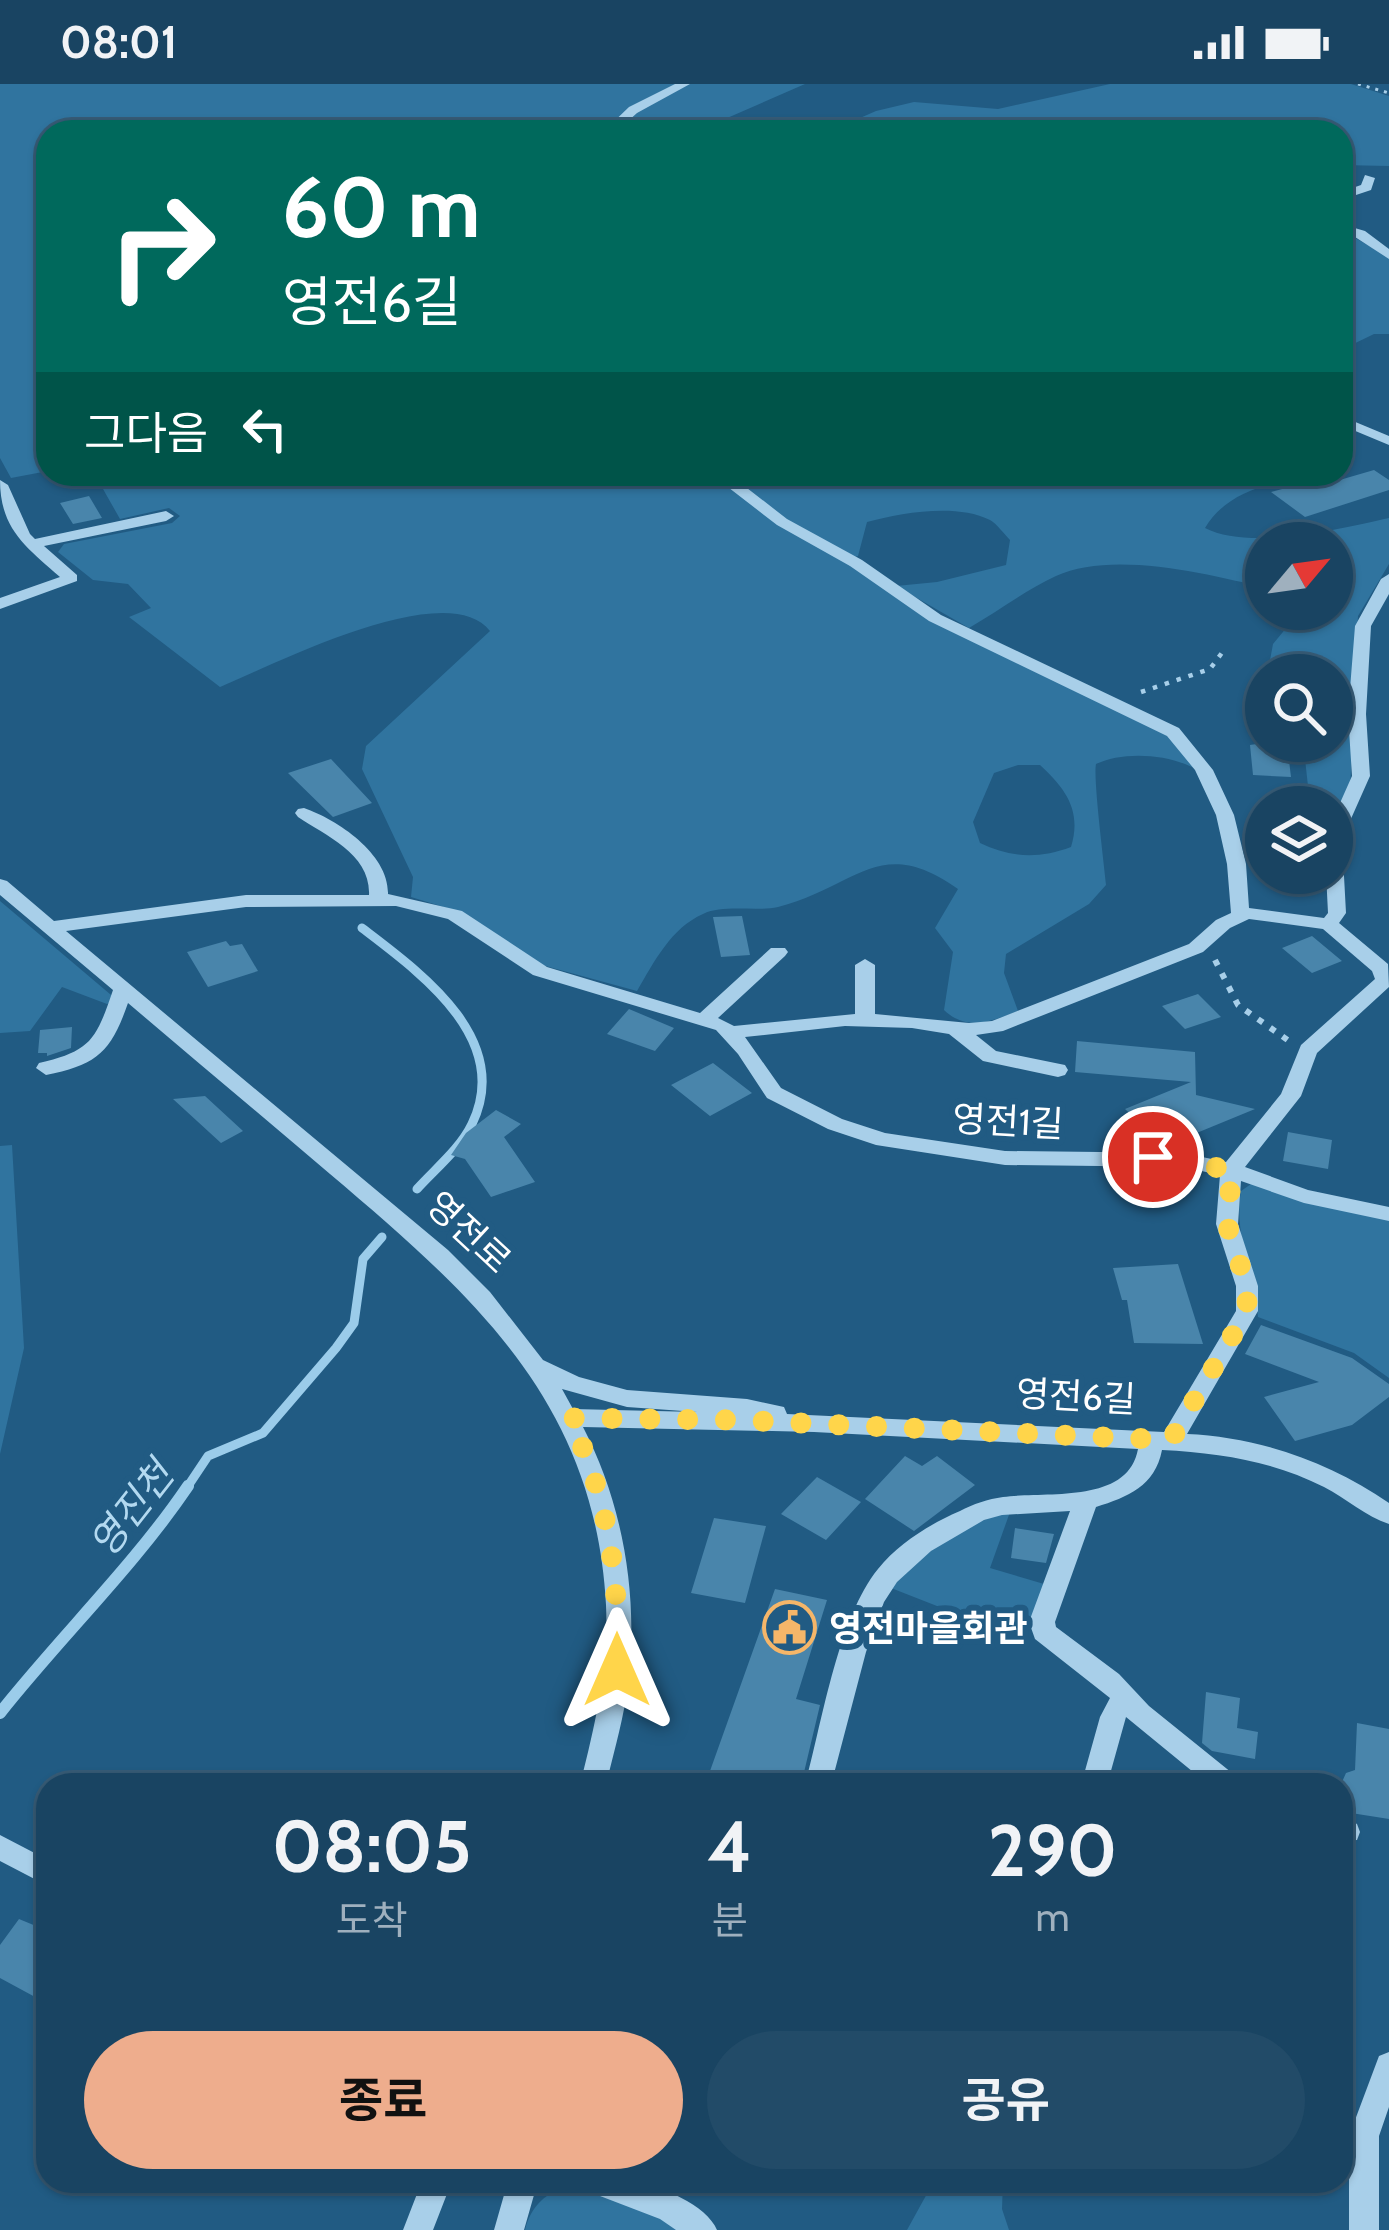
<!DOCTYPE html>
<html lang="ko">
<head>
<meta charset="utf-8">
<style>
  body { margin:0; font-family:Cabin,"Noto Sans KR",sans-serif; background:#224b68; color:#f1f3f6; height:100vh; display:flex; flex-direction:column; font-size:45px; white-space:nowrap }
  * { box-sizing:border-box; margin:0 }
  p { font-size:39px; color:#9fb0be }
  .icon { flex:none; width:66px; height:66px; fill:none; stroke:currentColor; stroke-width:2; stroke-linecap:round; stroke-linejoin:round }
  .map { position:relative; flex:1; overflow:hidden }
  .panel { position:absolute; left:36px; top:1689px; width:1317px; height:420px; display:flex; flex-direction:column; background:#194462; border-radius:36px; box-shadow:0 3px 9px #0004,0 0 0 3px #375c77 }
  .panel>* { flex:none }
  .top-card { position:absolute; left:36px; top:36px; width:1317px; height:366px; border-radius:36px; box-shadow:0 3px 9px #0004,0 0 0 3px #375c77; background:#00695c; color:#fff; overflow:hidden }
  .needle { width:78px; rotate:61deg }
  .fabs { position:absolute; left:1245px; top:438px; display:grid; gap:24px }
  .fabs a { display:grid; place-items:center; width:108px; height:108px; border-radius:50%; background:#194462; box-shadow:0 3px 9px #0004,0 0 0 3px #375c77; font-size:60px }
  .pin { position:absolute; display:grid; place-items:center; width:102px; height:102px; color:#fff; margin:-51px; border:6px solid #fff; border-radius:50%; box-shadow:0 3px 12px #0007 }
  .me { position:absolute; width:132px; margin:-66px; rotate:0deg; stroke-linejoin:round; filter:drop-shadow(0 0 9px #0008) }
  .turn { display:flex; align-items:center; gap:42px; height:252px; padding:0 48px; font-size:54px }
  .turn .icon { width:156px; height:156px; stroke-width:2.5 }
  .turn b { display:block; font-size:84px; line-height:102px }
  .then { display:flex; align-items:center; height:114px; padding:0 48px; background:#0003; gap:24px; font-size:45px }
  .eta { display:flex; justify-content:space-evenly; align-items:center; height:204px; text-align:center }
  .eta b { font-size:72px; font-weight:700; line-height:84px }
  .primary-button { display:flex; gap:24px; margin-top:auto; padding:24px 48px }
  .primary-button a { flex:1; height:138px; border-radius:72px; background:#eead8d; color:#111; font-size:48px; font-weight:700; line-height:138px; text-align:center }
  .primary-button a+a { background:#224b68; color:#f1f3f6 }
  .status { display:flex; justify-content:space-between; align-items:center; height:84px; padding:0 60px; background:#194462; direction:ltr }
  .status svg { height:33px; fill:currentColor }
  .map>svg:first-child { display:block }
  .green { fill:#30749f; fill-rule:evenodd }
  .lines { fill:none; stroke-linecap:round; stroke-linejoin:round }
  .stream-far1 { stroke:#9bccea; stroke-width:9 }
  .stream { stroke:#9bccea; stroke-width:12 }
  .building { fill:#4985ab }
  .path-far2 { stroke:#a8cfe9; stroke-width:3; stroke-dasharray:3 6; stroke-linecap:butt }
  .path-far1 { stroke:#a8cfe9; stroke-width:4.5; stroke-dasharray:4.5 8; stroke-linecap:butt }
  .path { stroke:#a8cfe9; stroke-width:6; stroke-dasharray:6 9; stroke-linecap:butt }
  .minor { fill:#a8cfe9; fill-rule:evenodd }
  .route { stroke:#ffd54a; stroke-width:21; stroke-dasharray:0 37.8 }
  .labels { text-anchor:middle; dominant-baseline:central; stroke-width:12; stroke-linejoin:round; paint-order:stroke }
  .street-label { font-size:36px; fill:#fff; stroke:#215b83 }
  .poi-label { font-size:36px; font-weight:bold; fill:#fff; stroke:#215b83; text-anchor:start }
  .water-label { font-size:39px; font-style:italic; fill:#b3d9f0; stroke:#215b83 }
</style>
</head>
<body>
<div class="status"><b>08:01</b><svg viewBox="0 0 49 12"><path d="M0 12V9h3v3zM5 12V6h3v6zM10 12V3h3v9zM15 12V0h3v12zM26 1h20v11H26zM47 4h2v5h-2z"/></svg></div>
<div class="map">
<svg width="1389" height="2146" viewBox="0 0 1389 2146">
  <rect width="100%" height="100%" fill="#215b83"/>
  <path class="green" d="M0,0H805L695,48H48V387L11,394L0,374Z
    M1110,0H1351L1389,12V82L1341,81V48H828L876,27L914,18L998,25Z
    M1341,146L1389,173V250H1374L1341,266Z
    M173,390H1308C1269,400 1227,407 1205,444C1250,467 1340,445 1389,434V480L1358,532L1350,707L1332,740V723H1292L1288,714L1308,702L1303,657H1332V591H1269L1268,587L1273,560L1292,537L1288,525H1332V459H1266V504C1210,490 1111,466 1056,492C1026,506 998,527 969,544L896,502L937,498L1006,481L1010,456C1005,451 997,440 990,436C956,419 901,429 867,438L858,472L844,476L930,537L1165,648L1201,689C1177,670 1124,666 1096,680C1093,694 1104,779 1106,801L1089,820L1006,870L1004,889L1018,927C992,937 967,948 944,926L953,868L935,844L958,805C879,749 857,803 778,823C755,828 724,820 703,830C671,844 654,878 637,907L538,880L460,828L411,813L413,793L362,685L366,662L490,547C447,491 273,581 220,603L129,533L151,524L128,500L93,496L58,468L64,460L172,439L180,432L169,424L120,435L103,405ZM1018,681H1040C1066,705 1082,727 1071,763C1039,775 1011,774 980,759L973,738L994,689Z
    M0,817L117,916L107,920L62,903L30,947L0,949Z
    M12,1061L24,1264L0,1370V1062Z
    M1251,1100L1389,1135V1294L1354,1269L1258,1233C1255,1189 1233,1152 1241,1107Z
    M1010,1428L990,1484L1044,1500L1024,1556L891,1504C924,1468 962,1439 1010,1428Z
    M934,2097H1003L1002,2125L1009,2146H907Z
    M569,2100L621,2116L686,2146H525C531,2121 547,2109 569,2100Z"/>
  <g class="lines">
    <path class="stream-far1" d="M362,844C421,889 513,955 472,1040C460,1065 435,1085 417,1105
      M186,1405L208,1372L263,1349L336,1264L354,1239L363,1175L382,1153"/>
    <path class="stream" d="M0,1629C61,1552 133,1483 188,1402"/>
  </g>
  <path class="building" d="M1374,386L1389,396V406L1305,433L1271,408L1312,397L1319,402Z
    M89,412L102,434L73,440L60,419Z
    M1263,659L1287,660L1291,693L1253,691L1250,661Z
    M331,675L372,719L333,733L288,689Z
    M742,832L750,871L721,873L713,833Z
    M1312,852L1342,877L1312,889L1282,864Z
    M226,857L230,862L242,860L258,887L208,903L187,868Z
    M1198,910L1221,933L1185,945L1162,922Z
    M629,925L674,944L655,967L607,950Z
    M72,943L71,964L47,972V969H38L40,946Z
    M1077,957L1195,968L1196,1011L1255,1025L1165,1062L1125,1025L1191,998L1075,988Z
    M713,979L752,1009L710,1032L671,1001Z
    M205,1012L243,1047L221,1059L173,1015Z
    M496,1026L521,1040L504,1053L535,1098L491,1113L465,1075L451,1071L466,1049Z
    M1288,1048L1332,1056L1328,1085L1283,1077Z
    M1178,1180L1203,1260L1134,1259L1127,1216H1122L1113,1184Z
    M1261,1241L1352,1274L1389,1300V1313L1352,1341L1295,1357L1264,1313L1319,1298L1245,1270Z
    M905,1372L922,1382L937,1372L975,1401L914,1447L865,1415Z
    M817,1393L861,1418L826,1456L781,1430Z
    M714,1434L766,1442L745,1519L691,1509Z
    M1015,1444L1054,1450L1046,1479L1011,1474Z
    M775,1505L827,1516L796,1615L820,1621L801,1701H705Z
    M1206,1608L1240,1614L1237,1644L1258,1648L1255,1675L1212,1667L1202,1659Z
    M1357,1639L1389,1645V1735L1351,1729L1344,1718L1342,1698L1346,1689L1355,1686Z
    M19,1835L48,1847V1920L0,1894V1861Z"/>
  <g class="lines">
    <path class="path-far2" d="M1358,0L1389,9"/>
    <path class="path-far1" d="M1141,608L1210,585L1224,566"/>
    <path class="path" d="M1215,876L1238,921L1289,957"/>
    <path class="minor" d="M675,0H690L637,29L616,48H603L629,23Z
      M1365,91L1375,94L1371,106L1341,116V108L1361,101Z
      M1341,140L1365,147L1389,165V175L1355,153L1341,148Z
      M1341,332L1389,352V361L1341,341Z
      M711,390H729L787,435L862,476L941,531L1179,644L1213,686L1234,731L1246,780L1249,824L1324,834L1328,829L1326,789H1332V737L1352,692L1348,630L1355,542L1381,495L1389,490V510L1371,542L1366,630L1370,692L1342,755L1346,829L1339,839L1388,880L1389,903L1317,969L1301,1012L1245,1083L1308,1106L1389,1123V1137L1304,1119L1241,1097L1238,1140L1258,1202V1227L1187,1350C1258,1353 1330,1378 1389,1419V1440C1366,1433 1346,1414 1324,1403C1272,1377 1220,1369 1162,1366C1155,1402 1128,1413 1096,1423L1055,1538L1056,1543L1119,1590L1149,1622L1237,1693L1241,1701H1209L1126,1633L1107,1701H1081L1100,1633L1110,1614L1035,1555L1029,1538L1070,1427L1002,1431L984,1436L931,1467L897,1498L884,1518L866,1568L831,1701H805C822,1639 838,1534 878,1485C899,1459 930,1440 960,1427C973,1420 988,1415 1003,1413C1045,1407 1128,1421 1138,1365L814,1348L583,1343C623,1420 639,1513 628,1600C624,1634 614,1667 606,1701H580C595,1641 609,1583 606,1521C595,1318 474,1212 330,1090C263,1033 195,976 128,919C111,968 97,981 46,991L36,984L39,979C91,967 96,956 113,906L0,811V795L7,797L54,837L246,811H369C371,770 326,752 298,733L295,729L298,725L304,724C338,736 389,770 388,810L462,827L547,883L700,929L771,864H785L788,868L785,872L718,934L734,942L855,930V881L865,875L875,881V930L969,939L992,937L1189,860L1216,836L1231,829L1227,780L1216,731L1195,686L1167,652L929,537L850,482L777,441ZM396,822L448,835L533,891L716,946L738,970L767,1014L828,1045L876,1061L1005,1081L1183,1083L1220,1091L1216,1140L1236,1202V1227L1164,1348L787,1330L784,1323L747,1315L627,1306L579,1293L543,1276L490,1208L448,1166L66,847L246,823ZM1249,835L1323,845L1372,887L1375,895L1301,961L1281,1010L1226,1078L1183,1069L1005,1067L885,1049L842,1035L781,1004L745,953L845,942L912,944L949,950L983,977L1058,993L1065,991L1068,986L1065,981L996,967L976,951L1003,947L1203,868L1230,844ZM562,1305L627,1323L697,1328L573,1325Z
      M0,396L8,401L30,450L35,455L166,427L174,432L166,437L44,462L77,491V497L0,525V514L60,493C26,463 0,445 0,396Z
      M1341,1732L1357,1740L1360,1748L1357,1756L1341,1757Z
      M0,1751L48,1776V1802L0,1777Z
      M1389,1968V2023L1379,2052V2146H1349V2052L1379,1972Z
      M422,2097H452L433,2146H403Z
      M508,2097H538L524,2146H494Z
      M583,2097C599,2097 617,2095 633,2097C659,2101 707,2121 717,2146H676L660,2135L587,2107Z"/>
  </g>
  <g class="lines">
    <path class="route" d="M617,1586C620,1500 609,1411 569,1334L736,1336L1171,1356L1247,1227V1202L1227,1140L1232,1086L1153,1073"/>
  </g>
  <defs>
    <symbol id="civic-ring" viewBox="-11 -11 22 22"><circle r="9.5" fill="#215b83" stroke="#f5b669" stroke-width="1.5"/><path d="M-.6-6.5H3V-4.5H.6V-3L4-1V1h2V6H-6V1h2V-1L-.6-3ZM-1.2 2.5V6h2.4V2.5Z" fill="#f5b669"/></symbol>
  </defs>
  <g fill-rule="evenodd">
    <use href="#civic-ring" x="760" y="1514" width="59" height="59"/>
  </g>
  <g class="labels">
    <g class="street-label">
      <text transform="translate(1008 1037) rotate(3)">영전1길</text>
      <text transform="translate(469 1148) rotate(43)">영전로</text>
      <text transform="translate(1076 1312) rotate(3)">영전6길</text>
    </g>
    <g class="poi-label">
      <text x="829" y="1544">영전마을회관</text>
    </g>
    <g class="water-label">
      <text transform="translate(131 1425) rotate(-52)">영진천</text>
    </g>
  </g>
</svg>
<div class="fabs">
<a><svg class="needle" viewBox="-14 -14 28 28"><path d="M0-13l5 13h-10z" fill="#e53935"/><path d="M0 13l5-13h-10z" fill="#9fb0be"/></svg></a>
<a><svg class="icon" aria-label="search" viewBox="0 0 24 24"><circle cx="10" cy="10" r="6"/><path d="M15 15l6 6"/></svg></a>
<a><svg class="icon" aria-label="layers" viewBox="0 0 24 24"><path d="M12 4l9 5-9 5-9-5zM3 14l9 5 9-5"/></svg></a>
</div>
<div class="pin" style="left:1153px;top:1073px;background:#d93025"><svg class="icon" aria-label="arrive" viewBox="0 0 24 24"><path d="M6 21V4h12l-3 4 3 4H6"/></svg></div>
<svg class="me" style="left:617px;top:1586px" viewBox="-20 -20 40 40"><path d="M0-17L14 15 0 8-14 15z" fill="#ffd54a" stroke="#fff" stroke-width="4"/></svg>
<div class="top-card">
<div class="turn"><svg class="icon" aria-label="right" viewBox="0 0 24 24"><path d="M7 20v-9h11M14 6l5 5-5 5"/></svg><div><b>60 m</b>영전6길</div></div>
<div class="then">그다음<svg class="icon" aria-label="left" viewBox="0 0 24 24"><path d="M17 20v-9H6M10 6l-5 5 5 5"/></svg></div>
</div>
<section class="panel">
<div class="eta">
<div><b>08:05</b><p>도착</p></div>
<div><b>4</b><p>분</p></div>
<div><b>290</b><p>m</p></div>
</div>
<div class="primary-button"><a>종료</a><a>공유</a></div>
</section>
</div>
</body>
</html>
